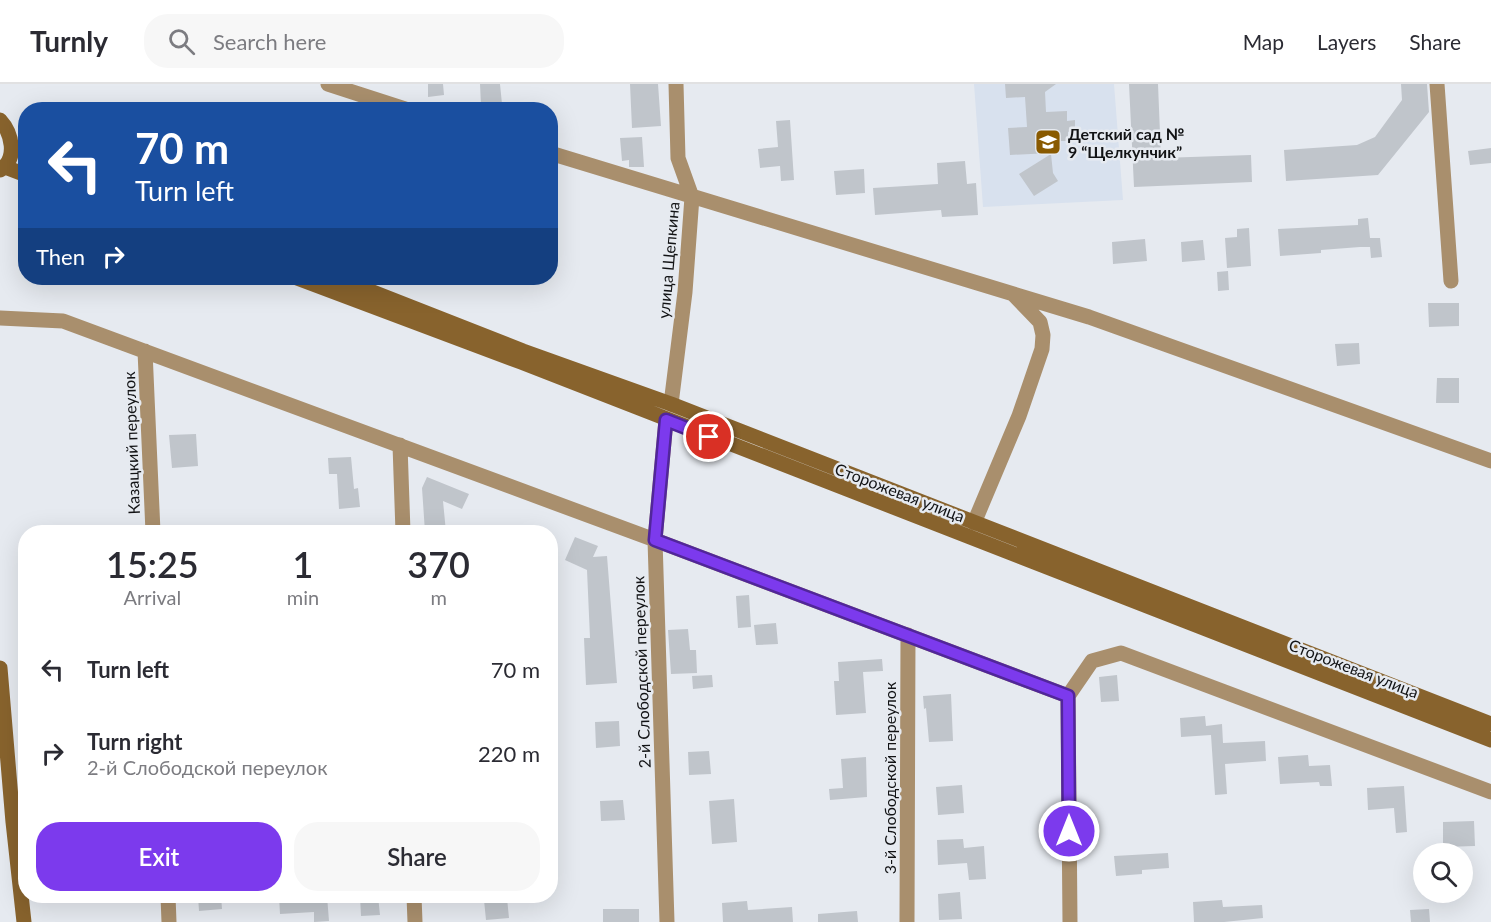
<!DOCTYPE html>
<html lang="en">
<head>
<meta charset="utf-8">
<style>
  body { margin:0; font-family:Lato,sans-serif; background:#f7f7f7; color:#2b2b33; height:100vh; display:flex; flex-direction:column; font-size:22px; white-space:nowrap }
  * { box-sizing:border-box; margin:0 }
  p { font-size:20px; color:#7c7c81 }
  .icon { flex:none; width:33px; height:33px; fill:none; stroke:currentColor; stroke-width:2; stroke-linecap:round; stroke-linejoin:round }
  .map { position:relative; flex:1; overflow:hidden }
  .panel { position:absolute; left:18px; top:441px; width:540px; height:378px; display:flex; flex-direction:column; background:#fff; border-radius:24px; box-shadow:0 6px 24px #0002 }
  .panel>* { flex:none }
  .guide { position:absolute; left:18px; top:18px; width:540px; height:183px; border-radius:24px; box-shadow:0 6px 24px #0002; background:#1a4fa0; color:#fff; overflow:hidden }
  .tools { position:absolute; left:1413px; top:759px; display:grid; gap:12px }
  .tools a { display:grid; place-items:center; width:60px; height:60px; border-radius:50%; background:#fff; box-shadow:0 6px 24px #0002; font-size:30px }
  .pin { position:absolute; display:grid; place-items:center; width:51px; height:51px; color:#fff; margin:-26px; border:3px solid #fff; border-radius:50%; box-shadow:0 2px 6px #0007 }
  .me { position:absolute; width:66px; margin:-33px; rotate:0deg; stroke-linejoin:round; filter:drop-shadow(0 0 4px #0008) }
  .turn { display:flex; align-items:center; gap:21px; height:126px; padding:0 18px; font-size:27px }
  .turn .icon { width:78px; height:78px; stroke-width:2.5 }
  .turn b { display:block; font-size:42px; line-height:51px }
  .then { display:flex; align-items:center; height:57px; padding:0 18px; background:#0003; gap:12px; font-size:22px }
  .eta { display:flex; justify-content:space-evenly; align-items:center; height:102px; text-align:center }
  .eta b { font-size:36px; font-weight:600; line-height:42px }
  .primary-button { display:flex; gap:12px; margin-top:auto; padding:12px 18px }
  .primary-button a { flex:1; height:69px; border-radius:24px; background:#7c3aed; color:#fff; font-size:24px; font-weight:600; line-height:69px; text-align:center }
  .primary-button a+a { background:#f7f7f7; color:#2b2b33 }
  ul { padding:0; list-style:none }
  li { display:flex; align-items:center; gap:18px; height:84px; padding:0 18px }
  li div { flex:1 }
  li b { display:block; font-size:22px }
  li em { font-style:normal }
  header { display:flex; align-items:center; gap:36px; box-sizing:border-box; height:84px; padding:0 30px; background:#fff; border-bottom:2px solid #e1e1e2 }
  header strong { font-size:28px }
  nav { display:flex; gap:33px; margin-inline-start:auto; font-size:21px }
  .search { width:420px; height:54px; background:#f7f7f7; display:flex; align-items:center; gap:15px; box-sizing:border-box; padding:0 21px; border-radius:24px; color:#7c7c81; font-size:22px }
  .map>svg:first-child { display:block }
  .built { fill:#d8e1ee }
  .building { fill:#c0c5cb }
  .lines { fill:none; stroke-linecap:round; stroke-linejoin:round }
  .street { stroke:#a98f6d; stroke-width:15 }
  .secondary { stroke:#88632d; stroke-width:15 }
  .route-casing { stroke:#51269a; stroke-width:15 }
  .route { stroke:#7c3aed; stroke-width:10 }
  .labels { text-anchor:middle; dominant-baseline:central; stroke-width:5; stroke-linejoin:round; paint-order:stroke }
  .poi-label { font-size:16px; font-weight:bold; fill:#121315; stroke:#e6eaf0; text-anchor:start }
  .street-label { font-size:16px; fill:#121315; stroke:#e6eaf0 }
</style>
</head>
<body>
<header>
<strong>Turnly</strong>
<div class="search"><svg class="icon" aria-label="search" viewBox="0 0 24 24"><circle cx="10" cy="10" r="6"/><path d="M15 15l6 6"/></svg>Search here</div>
<nav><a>Map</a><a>Layers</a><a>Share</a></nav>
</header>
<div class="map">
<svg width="1491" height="838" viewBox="0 0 1491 838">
  <rect width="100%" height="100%" fill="#e6eaf0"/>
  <path class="built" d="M974,0H1114L1123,116L983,123Z"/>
  <path class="building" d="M428,0H443L444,11L428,13Z
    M480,0H500L502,20L481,21Z
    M630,0H658L661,42L632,44Z
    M1005,0H1056L1045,8L1046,28L1067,27V37L1075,36V47L1068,48V57H1055V62L1050,63L1051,69L1010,71L1008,44L1027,43L1025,13L1006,14Z
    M1129,0H1158L1161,74L1251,71L1252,98L1134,103Z
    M1401,0H1427L1429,28L1378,91L1286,97L1284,66L1357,61L1375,53L1402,16Z
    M790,36L794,96L781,97L780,82L760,84L758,65L778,63L776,37Z
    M642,53L644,83H629V76L622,77L620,54Z
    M1491,64V79L1470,81L1468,67Z
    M1051,70L1053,89L1058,97L1034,112L1019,90Z
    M965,77L967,100L976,99L978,131L942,133L941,126L875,131L873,104L938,100L937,79Z
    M864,85L865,109L836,111L834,87Z
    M1368,134L1370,154H1380L1382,173L1371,174L1370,163H1360L1321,166V169L1280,172L1278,145L1358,141V135Z
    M1249,144L1251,182L1227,184L1225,154L1237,153V145Z
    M1145,155L1147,177L1113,180L1112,158Z
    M1203,156L1205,176L1182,178L1181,158Z
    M1228,187L1229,206L1218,207L1217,188Z
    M1428,219H1459V242L1429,243Z
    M1359,259L1360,280L1337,282L1335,260Z
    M1437,294H1459V319H1436Z
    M196,350L198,382L172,384L169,351Z
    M351,373L354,405L358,404L360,423L339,425L337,390H329L328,374Z
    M427,393L469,410L462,425L443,417L446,448H425L422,404Z
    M575,453L598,462L593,473L607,472L617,599L586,601L584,554H590L587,486L565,476Z
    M749,511L751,543L738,544L736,512Z
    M776,539L778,560L756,561L754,541Z
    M688,545L690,566H696L697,589L671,590L668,546Z
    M882,575L883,587L863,588L866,629L836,631L834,597H839L838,578Z
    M712,591L713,603L693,605L692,592Z
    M1117,591L1119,617L1101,618L1099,593Z
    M951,610L953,657L929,658L926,624L924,625L923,612Z
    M1205,632L1206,642L1222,640L1223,659L1265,657L1266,677L1225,680L1227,710L1215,711L1211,651L1181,653L1180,634Z
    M619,637L620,662L596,664L595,638Z
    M709,667L711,690L689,691L688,668Z
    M1308,671L1309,682L1330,681L1332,702H1320L1319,698L1280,700L1278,673Z
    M866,673L867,713L830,716L829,705L843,704L841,675Z
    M962,701L964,729L938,731L936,703Z
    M1404,702L1407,748L1396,749L1394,724L1368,726L1367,704Z
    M734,715L737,758L712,760L709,717Z
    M623,716L625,736L601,737L600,717Z
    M1474,737L1475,762L1443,763V738Z
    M963,755L964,764L984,762L986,795L969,796L967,779L938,781L937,756Z
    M1168,769L1169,784L1142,786V790L1116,792L1114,772Z
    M960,808L962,835L939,836L938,810Z
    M198,812H221L222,825L199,827Z
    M279,812H327L329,837L314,838V828L280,830Z
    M360,812H378L380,831L361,832Z
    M507,814L509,834L486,836L484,816Z
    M1222,816L1223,823L1262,821L1263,834L1224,838H1194L1193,818Z
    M747,817L748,826L792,823L793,838H723L722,819Z
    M603,825H639V838H603Z
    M1429,825L1430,838H1411L1410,826Z
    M857,827L858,838H818V830Z"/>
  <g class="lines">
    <path class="street" d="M328,0L408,26
      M1437,0L1451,197
      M550,69L1089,233L1491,377
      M0,234L63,237L655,456L1068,612
      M145,267L153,448
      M671,320L685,208L692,113L678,74L676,0
      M666,336L655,456L667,838
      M400,361L403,448
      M974,439L1019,332L1042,265L1043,251L1040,238L1014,211
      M1068,612L1092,577L1121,569L1491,708
      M1068,612L1070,838
      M168,812L169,838
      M414,812L415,838
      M907,838L908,551"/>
    <path class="secondary" d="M0,36C12,49 18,75 0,86
      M5,83L26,91
      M297,194L521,278L1491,656
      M337,194L523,267L671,320L1491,640
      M0,584L13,738L24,838"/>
  </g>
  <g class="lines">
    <defs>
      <path id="route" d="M709,353L666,336L655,456L1068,612L1069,747"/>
    </defs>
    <use href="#route" class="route-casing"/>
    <use href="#route" class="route"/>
  </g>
  <defs>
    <symbol id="school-square" viewBox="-11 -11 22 22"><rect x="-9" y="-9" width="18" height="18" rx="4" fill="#895a00" stroke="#e6eaf0"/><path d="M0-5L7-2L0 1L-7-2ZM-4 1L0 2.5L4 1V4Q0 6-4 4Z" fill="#fff"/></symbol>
  </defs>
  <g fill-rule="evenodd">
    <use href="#school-square" x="1033" y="43" width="30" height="30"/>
  </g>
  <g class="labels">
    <g class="poi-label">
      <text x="1068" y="49">Детский сад №<tspan x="1068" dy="18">9 “Щелкунчик”</tspan></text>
    </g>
    <g class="street-label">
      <text transform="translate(668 176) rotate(-85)">улица Щепкина</text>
      <text transform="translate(131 359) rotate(-92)">Казацкий переулок</text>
      <text transform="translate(900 408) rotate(21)">Сторожевая улица</text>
      <text transform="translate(1354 584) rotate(21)">Сторожевая улица</text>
      <text transform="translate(641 588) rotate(-92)">2-й Слободской переулок</text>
      <text transform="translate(889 694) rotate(-90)">3-й Слободской переулок</text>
    </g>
  </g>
</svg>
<div class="tools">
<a><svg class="icon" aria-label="search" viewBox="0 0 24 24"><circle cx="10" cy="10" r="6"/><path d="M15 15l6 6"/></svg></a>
</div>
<div class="pin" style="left:709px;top:353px;background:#d93025"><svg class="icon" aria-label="arrive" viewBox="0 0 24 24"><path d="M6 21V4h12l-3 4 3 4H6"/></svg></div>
<svg class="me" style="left:1069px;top:747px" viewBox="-20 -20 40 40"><circle r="17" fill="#7c3aed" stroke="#fff" stroke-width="3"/><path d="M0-11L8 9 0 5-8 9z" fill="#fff"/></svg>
<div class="guide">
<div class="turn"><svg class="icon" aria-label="left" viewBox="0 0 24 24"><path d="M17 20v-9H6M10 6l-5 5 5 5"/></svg><div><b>70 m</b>Turn left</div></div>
<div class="then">Then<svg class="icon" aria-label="right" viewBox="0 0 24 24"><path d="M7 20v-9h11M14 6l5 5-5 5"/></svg></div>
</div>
<section class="panel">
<div class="eta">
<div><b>15:25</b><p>Arrival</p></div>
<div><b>1</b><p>min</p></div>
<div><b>370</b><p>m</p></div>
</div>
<ul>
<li><svg class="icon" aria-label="left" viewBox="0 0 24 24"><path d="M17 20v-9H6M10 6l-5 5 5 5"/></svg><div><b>Turn left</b></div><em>70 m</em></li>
<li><svg class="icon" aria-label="right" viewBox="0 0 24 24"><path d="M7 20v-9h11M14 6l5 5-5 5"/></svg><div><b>Turn right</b><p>2-й Слободской переулок</p></div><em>220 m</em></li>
</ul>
<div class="primary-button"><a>Exit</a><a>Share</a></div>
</section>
</div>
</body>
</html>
